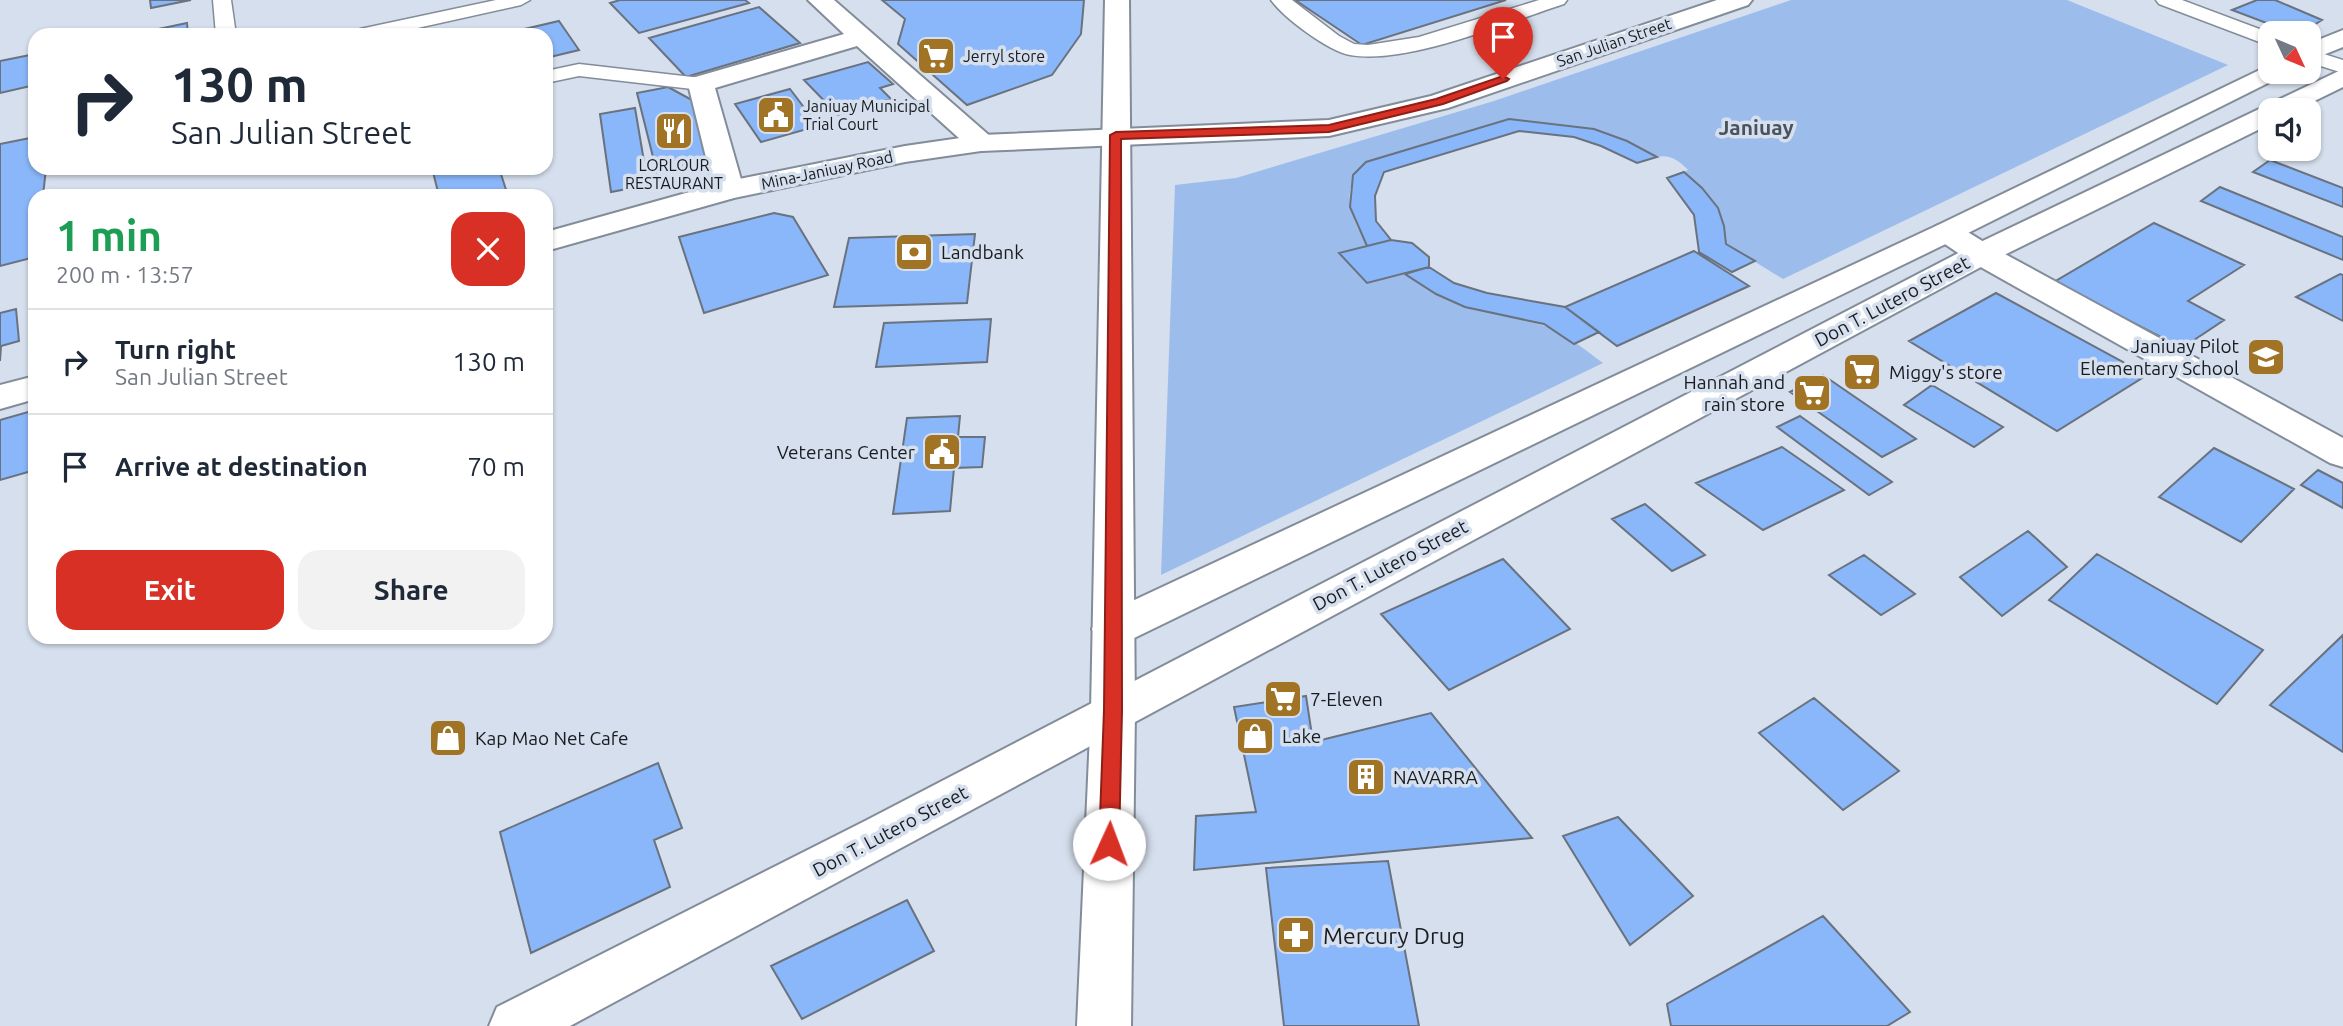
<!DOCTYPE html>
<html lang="en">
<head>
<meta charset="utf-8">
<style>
  body { margin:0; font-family:Ubuntu,sans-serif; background:#f2f2f3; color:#1f2937; height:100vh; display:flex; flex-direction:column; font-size:26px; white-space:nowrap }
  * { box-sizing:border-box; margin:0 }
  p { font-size:23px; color:#747a83 }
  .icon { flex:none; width:38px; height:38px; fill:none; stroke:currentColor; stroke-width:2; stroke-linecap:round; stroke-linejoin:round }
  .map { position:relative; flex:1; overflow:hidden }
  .drawer { position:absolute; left:28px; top:189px; width:525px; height:455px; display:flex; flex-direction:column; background:#fff; border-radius:21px; box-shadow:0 2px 5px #0004 }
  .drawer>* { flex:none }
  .banner { position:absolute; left:28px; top:28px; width:525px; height:147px; border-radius:21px; box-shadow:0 2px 5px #0004; background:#fff; color:#1f2937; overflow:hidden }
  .needle { width:46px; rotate:134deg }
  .fabs { position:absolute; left:2258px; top:21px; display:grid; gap:14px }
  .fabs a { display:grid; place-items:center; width:63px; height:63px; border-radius:14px; background:#fff; box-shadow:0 2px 5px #0004; font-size:35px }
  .pin { position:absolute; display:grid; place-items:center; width:60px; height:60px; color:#fff; margin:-72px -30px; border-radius:50% 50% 50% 0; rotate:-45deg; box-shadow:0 0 7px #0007 }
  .pin .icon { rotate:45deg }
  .me { position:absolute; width:77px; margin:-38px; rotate:2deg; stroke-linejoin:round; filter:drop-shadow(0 0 5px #0008) }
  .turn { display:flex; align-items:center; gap:24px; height:147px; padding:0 28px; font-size:32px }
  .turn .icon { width:91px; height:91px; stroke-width:2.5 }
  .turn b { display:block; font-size:49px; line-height:60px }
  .round { display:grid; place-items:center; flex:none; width:74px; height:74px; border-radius:21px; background:#f2f2f3 }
  .headline { display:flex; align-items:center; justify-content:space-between; height:119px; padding:0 28px }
  h1 { font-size:42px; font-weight:700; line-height:52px; color:#1e9e55 }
  .primary-button { display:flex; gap:14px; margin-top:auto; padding:14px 28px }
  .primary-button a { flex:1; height:80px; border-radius:21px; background:#d93025; color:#fff; font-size:28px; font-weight:700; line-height:80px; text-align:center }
  .primary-button a+a { background:#f2f2f3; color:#1f2937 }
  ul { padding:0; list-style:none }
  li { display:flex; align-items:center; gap:21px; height:105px; padding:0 28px; border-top:2px solid #e0e1e3 }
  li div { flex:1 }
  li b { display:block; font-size:26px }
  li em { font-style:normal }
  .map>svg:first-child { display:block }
  .green { fill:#9cbdec }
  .building { fill:#8ab7f9; stroke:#69727e; stroke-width:2 }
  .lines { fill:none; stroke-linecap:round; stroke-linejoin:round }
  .lane-casing { stroke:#838c99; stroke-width:3 }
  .street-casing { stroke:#838c99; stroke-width:4 }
  .secondary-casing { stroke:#838c99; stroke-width:4 }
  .primary-casing { stroke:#838c99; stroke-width:4 }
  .lane { fill:#fff; fill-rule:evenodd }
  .street { fill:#fff; fill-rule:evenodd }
  .secondary { fill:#fff; fill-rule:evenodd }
  .primary { fill:#fff; fill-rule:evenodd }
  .route { fill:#d93025; stroke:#8d1f18; stroke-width:2 }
  .labels { text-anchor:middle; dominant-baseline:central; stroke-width:7; stroke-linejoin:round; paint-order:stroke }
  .far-street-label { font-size:16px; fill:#181c20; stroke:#d6dfed }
  .far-poi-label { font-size:16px; fill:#181c20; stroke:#d6dfed; text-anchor:start }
  .poi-label { font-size:19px; fill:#181c20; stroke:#d6dfed; text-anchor:start }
  .street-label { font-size:19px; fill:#181c20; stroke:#d6dfed }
  .far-district-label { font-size:21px; font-weight:bold; fill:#4a525d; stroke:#d6dfed }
  .near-poi-label { font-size:23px; fill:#181c20; stroke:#d6dfed; text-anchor:start }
</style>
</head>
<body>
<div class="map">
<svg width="2343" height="1026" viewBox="0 0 2343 1026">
  <rect width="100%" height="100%" fill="#d6dfed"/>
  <path class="green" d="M1791,0H2067L2228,65L1783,279L1726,244C1723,211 1708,193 1684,172L1688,170C1680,161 1669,154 1657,157L1627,141L1594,129L1509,119L1366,162C1338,191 1351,215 1367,246L1339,253L1367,283L1405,274C1449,309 1497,309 1548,327C1567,334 1586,351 1603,363L1161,575L1175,185L1236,178L1494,101Z"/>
  <path class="building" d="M150,0H191L151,8Z
    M620,0H745L749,3L639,33L610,3Z
    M882,0H1084L1081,34L1052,75L967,105L898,44L905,19Z
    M1295,0H1506L1362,45Z
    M2257,0H2275L2322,20L2301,33H2293L2232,10Z
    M759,7L800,43L686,77L649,38Z
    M559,21L579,50L546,58V35H499Z
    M187,23L188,35H130Z
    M35,54V85L0,93V61Z
    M868,62L893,84L880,88L891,99L838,115L804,80Z
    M668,87L692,100L710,161L657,173L637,93Z
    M790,89L818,126L761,142L735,104Z
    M635,108L648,185L611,192L600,114Z
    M1509,119L1594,129L1627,141L1657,157L1637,163L1601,146L1574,137L1519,131L1384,172L1375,196L1376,221L1391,240L1367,246L1350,207L1353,175L1366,162Z
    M35,137V168H46L43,196H35V257L0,266V144Z
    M2270,160L2343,188V207L2253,172Z
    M432,168H499L508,196H439Z
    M1684,172L1702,188L1718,208L1724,226L1726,244L1755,261L1732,272L1699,252L1694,215L1667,178Z
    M2220,187L2343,237V260L2201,201Z
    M774,213L793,217L828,275L704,313L679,237Z
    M2154,223L2244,265L2188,301L2224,320L2182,348L2054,282Z
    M975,234L967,303L834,307L849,238Z
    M1391,240L1412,243L1429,257V267L1367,283L1339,253Z
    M1694,251L1749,286L1617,346L1565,307Z
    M1429,267L1454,283L1487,293L1565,307L1599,332L1574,344L1544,324L1465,307L1436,294L1405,274Z
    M2340,274L2343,275V321L2296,297Z
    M1996,293L2147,375L2057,431L1909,341Z
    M16,309L19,341L1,346L0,361V313Z
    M991,319L987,362L876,367L884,323Z
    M1823,375L1916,439L1882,457L1790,392Z
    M1932,385L2003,427L1974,447L1904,405Z
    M35,410V470L0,480V420Z
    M960,416L958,437H985L982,467L954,468L950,511L893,514L907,418Z
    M1800,416L1892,482L1869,495L1777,427Z
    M1782,447L1844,490L1763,530L1696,483Z
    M2214,448L2294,489L2241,542L2159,497Z
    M2318,470L2343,483V508L2301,485Z
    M1645,504L1705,555L1672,571L1612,519Z
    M2028,531L2067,567L2002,616L1960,577Z
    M2097,554L2263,650L2217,704L2049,600Z
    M1864,555L1915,594L1881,615L1829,575Z
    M1503,559L1570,629L1449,690L1381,614Z
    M2343,635V752L2270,705Z
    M1306,696L1313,742L1431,713L1532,838L1194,870L1196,816L1256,812L1234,707Z
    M1814,698L1899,771L1843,810L1759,733Z
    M658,763L682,828L654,840L670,887L531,953L500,832Z
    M1618,817L1693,896L1630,945L1563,836Z
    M1388,861L1419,1026H1284L1266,868Z
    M907,900L934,951L802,1019L771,966Z
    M1823,916L1910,1012L1887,1026H1671L1667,1004Z"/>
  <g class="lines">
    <defs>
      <path id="lane" d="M213,0H231L236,35H216Z
        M496,0H530L521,5L386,35H350L360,29Z
        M1271,0H1292L1339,36L1354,44L1368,45L1419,37L1539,0H1567L1564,4C1508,22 1408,65 1350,55C1328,51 1284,18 1271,0Z
        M2156,0H2182L2270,33V46L2159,4Z
        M2308,49L2343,60V73L2308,62Z
        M579,64L701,78L708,80L711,84L708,88L701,90L579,76L546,83V71Z"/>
      <path id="street" d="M808,0H834L991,137L995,143L991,149L981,151L971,149L857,46L715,88L744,190L739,196L729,199L719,196L714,190L688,84L692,78L844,34Z
        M1947,223L1958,226L1992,247L2343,438V467L2330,463L1970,261L1936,238L1932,232L1936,226Z"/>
      <path id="secondary" d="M1717,0H1752L1748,5L1448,108L1329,136L981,151L905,162L734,198L546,251V232L729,181L905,146L981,135L1329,120L1431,96Z
        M2343,30V47L2308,61V44Z
        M2270,65V72H2284L2280,77L1958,238L1128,641L1113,645L1098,641L1092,629L1098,617L1936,226Z
        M2343,69V87L2296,110H2270V124L1992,261L570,1026H489L497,1007L865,821L1970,247Z
        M35,376V399L0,409V385Z"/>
      <path id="primary" d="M1105,0H1129L1135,711L1131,1026H1077L1091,711Z"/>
    </defs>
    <use href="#lane" class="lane-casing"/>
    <use href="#street" class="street-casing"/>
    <use href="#secondary" class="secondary-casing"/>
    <use href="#primary" class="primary-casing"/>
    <use href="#lane" class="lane"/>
    <use href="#street" class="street"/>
    <use href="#secondary" class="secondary"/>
    <use href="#primary" class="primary"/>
  </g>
  <path class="route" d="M1503,76L1509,79L1507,81L1443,104L1329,132L1121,139L1122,710L1119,844L1116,851L1109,853L1102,851L1099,844L1104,710L1110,135L1116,132L1329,125L1436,99Z"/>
  <defs>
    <symbol id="supermarket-square" viewBox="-11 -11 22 22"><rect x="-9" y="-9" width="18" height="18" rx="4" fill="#a17325" stroke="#d6dfed"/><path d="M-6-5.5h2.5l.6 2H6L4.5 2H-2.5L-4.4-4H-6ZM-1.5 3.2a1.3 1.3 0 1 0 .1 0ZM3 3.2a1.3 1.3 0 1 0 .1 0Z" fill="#fff"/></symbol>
    <symbol id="civic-square" viewBox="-11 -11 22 22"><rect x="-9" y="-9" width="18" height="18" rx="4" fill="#a17325" stroke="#d6dfed"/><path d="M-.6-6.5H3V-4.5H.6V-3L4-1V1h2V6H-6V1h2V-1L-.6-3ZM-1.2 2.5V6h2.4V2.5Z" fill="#fff"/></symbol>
    <symbol id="restaurant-square" viewBox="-11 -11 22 22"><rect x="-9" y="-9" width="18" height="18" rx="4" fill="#a17325" stroke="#d6dfed"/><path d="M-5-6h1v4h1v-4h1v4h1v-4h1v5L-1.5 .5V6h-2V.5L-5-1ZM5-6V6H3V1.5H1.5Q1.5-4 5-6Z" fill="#fff"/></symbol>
    <symbol id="bank-square" viewBox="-11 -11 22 22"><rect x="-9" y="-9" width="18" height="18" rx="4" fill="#a17325" stroke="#d6dfed"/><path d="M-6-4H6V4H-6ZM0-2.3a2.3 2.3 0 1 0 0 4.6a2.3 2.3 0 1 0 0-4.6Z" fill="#fff"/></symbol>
    <symbol id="school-square" viewBox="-11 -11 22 22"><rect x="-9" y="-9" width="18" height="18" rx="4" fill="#a17325" stroke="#d6dfed"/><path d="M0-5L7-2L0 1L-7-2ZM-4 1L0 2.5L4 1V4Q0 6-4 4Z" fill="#fff"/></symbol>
    <symbol id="shop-square" viewBox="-11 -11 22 22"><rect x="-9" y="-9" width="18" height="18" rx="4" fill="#a17325" stroke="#d6dfed"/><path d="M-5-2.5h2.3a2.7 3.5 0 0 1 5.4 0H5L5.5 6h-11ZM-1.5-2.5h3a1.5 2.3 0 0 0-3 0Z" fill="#fff"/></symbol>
    <symbol id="building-square" viewBox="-11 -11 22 22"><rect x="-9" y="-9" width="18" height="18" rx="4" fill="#a17325" stroke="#d6dfed"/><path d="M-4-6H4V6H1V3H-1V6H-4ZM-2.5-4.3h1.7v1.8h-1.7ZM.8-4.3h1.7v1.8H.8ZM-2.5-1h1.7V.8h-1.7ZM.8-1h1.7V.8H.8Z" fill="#fff"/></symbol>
    <symbol id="pharmacy-square" viewBox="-11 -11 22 22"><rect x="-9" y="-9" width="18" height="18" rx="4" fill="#a17325" stroke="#d6dfed"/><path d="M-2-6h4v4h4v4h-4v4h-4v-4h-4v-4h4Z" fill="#fff"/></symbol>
  </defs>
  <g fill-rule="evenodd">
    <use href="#supermarket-square" x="914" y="34" width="44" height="44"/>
    <use href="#civic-square" x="754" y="93" width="44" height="44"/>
    <use href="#restaurant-square" x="652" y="109" width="44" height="44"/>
    <use href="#bank-square" x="892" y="230" width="44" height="44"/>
    <use href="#school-square" x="2244" y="335" width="44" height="44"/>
    <use href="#supermarket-square" x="1840" y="350" width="44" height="44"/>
    <use href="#supermarket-square" x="1790" y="371" width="44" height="44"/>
    <use href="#civic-square" x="920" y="430" width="44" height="44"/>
    <use href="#supermarket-square" x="1261" y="677" width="44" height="44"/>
    <use href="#shop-square" x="1233" y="714" width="44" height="44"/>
    <use href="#shop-square" x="426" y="716" width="44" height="44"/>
    <use href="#building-square" x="1344" y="755" width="44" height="44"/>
    <use href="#pharmacy-square" x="1274" y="913" width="44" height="44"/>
  </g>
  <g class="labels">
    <g class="far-street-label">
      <text transform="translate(1614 42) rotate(-19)">San Julian Street</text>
      <text transform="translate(827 170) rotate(-12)">Mina-Janiuay Road</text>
    </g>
    <g class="far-poi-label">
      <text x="963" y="56">Jerryl store</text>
      <text x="803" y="106">Janiuay Municipal<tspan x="803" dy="18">Trial Court</tspan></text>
      <text x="674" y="165" text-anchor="middle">LORLOUR<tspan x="674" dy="18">RESTAURANT</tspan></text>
    </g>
    <g class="poi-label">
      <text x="941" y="252">Landbank</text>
      <text x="2239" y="346" text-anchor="end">Janiuay Pilot<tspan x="2239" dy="22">Elementary School</tspan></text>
      <text x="1889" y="372">Miggy's store</text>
      <text x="1785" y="382" text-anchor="end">Hannah and<tspan x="1785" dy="22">rain store</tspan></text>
      <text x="915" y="452" text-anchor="end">Veterans Center</text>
      <text x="1310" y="699">7-Eleven</text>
      <text x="1282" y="736">Lake</text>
      <text x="475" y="738">Kap Mao Net Cafe</text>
      <text x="1393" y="777">NAVARRA</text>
    </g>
    <g class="street-label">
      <text transform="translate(1892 301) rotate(-28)">Don T. Lutero Street</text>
      <text transform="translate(1390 565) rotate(-28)">Don T. Lutero Street</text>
      <text transform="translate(890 831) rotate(-28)">Don T. Lutero Street</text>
    </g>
    <g class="far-district-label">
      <text x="1756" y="127">Janiuay</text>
    </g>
    <g class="near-poi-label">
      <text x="1323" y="935">Mercury Drug</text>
    </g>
  </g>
</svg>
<div class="fabs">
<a><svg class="needle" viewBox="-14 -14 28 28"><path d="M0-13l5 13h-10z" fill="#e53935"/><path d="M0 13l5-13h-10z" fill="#747a83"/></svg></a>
<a><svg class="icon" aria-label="sound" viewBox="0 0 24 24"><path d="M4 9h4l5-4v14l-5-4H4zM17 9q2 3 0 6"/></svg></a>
</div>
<div class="pin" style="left:1503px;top:79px;background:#d93025"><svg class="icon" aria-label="arrive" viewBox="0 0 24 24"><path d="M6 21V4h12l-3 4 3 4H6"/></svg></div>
<svg class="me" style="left:1109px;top:844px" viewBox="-20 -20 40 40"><circle r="19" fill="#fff"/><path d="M0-13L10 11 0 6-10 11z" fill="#d93025"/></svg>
<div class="banner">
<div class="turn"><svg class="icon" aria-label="right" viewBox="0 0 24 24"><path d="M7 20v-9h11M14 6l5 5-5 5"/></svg><div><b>130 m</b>San Julian Street</div></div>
</div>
<section class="drawer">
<div class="headline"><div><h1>1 min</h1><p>200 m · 13:57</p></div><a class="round" style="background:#d93025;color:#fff"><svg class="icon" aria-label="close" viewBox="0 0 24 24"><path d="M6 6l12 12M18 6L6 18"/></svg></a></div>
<ul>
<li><svg class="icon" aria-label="right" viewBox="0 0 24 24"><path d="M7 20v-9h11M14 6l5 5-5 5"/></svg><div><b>Turn right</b><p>San Julian Street</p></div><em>130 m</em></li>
<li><svg class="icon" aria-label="arrive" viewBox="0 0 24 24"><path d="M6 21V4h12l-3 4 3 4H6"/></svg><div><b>Arrive at destination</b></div><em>70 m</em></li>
</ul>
<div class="primary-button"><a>Exit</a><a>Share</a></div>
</section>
</div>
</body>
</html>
